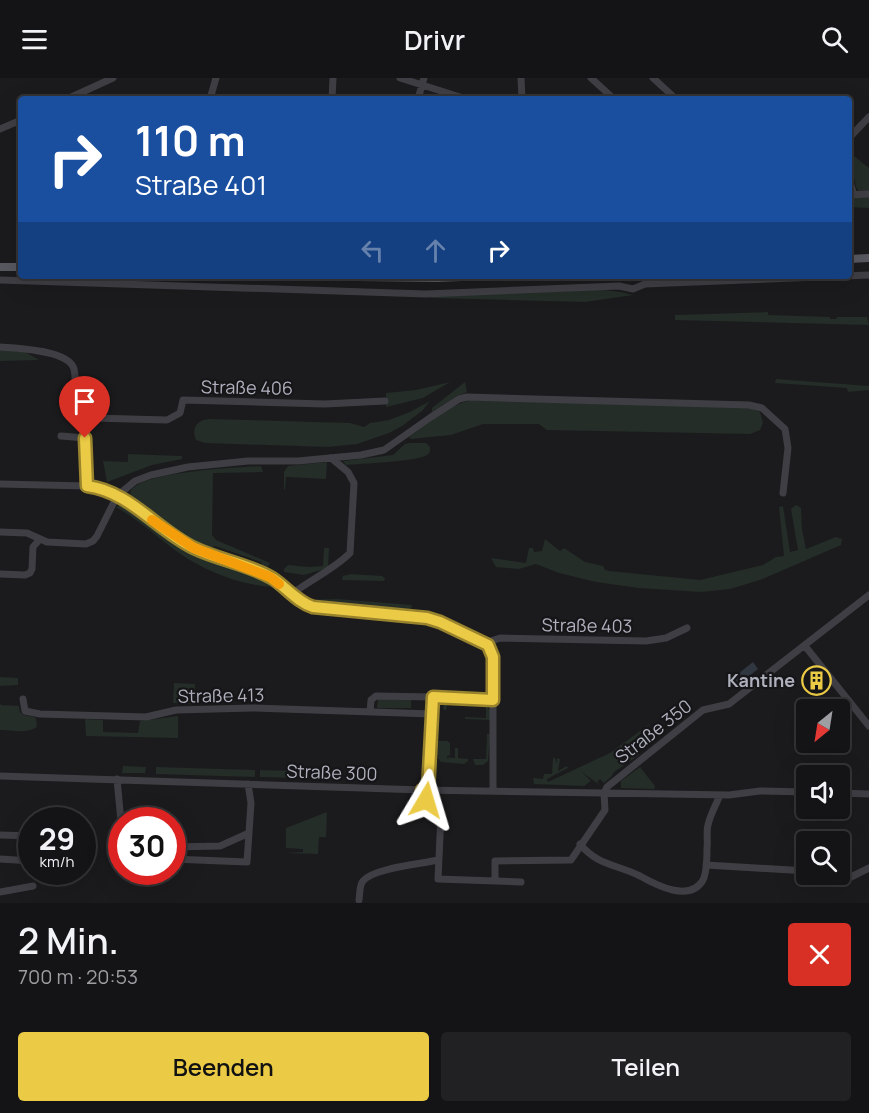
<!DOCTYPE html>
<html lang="de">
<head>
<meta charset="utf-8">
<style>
  body { margin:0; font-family:Manrope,sans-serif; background:#212123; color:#f1f3f6; height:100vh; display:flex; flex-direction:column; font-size:22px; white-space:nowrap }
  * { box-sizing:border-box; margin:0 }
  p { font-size:20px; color:#9d9ea1 }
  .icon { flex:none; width:33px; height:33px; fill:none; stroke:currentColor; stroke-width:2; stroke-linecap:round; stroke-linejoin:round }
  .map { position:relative; height:825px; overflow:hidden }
  .panel { display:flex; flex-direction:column; background:#141416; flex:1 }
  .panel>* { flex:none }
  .guide { position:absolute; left:18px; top:18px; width:834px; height:183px; border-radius:6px; box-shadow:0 6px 24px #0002,0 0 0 2px #333335; background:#1a4fa0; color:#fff; overflow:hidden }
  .needle { width:39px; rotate:210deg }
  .buttons { position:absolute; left:796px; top:621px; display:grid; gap:12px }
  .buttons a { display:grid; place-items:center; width:54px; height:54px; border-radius:6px; background:#141416; box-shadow:0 6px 24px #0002,0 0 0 2px #333335; font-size:30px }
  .speed { position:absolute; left:18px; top:729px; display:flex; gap:12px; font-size:30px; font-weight:700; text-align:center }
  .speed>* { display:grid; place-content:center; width:78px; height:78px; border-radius:50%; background:#141416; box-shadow:0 6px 24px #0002,0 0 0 2px #333335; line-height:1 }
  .speed small { font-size:15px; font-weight:400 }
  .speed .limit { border:9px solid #d22; background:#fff; color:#111 }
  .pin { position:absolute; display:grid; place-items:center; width:51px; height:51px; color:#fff; margin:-62px -26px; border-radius:50% 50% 50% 0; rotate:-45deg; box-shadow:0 0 6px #0007 }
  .pin .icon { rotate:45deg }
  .me { position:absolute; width:66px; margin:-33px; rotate:7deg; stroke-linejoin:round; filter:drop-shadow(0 0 4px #0008) }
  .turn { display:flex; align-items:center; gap:21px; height:126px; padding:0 18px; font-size:27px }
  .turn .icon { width:78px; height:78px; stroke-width:2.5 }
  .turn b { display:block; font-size:42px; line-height:51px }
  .lanes { display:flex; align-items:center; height:57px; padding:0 18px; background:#0003; justify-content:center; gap:30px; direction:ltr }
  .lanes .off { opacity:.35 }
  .round { display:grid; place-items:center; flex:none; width:63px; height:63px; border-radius:6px; background:#212123 }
  .summary { display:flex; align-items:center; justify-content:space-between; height:102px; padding:0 18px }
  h1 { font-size:36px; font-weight:600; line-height:45px }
  .action { display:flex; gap:12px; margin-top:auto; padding:12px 18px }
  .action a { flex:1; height:69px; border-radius:6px; background:#ebcb45; color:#111; font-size:24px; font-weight:600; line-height:69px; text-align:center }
  .action a+a { background:#212123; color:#f1f3f6 }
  header { display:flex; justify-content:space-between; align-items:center; height:78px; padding:0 18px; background:#141416; font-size:27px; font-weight:600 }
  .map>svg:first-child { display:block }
  .green { fill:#242d27 }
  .water { fill:#313741 }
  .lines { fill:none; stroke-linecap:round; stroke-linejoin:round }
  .minor { stroke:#3e3e44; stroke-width:7 }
  .major { stroke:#585860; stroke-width:8 }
  .route-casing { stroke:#99842d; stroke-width:15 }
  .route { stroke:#ebcb45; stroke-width:10 }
  .slow { stroke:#f59e0b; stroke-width:10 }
  .labels { text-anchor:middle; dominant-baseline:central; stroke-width:4.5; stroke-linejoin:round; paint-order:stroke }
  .street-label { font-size:18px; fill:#aeb0bc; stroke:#161518 }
  .poi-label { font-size:18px; font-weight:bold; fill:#aeb0bc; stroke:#161518; text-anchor:end }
</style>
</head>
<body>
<header><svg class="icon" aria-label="menu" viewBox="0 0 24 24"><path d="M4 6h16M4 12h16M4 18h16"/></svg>Drivr<svg class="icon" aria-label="search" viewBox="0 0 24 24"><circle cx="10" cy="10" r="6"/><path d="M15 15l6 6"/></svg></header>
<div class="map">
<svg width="869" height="825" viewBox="0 0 869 825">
  <rect width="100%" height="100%" fill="#1b1b1d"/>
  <path class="green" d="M849,74L869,90V113L859,114C855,109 856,106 854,100C850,89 849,87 849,74Z
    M869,119V130L849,129V120Z
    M596,211L621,214L633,217L585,224L433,220V218Z
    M768,234V237L830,239V241H836L837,239H867L869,247L675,242V237Z
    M0,272H22L39,282L0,283Z
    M776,301L869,308V312L848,314L847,310L775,305Z
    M450,304L423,320L386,329V315L416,312Z
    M465,304L467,314L457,318L432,334V330Z
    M472,322L750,330L760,334L763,345L760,352L750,356L547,352L539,346H483L451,357L411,361L409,359C428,346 449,326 472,322Z
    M430,323L422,333L402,348L389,355L357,366L328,369L205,365L196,362C191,350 197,342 209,341L350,345L364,349L370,345L389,342L410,334Z
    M410,365H426L430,369C430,373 431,374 427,377C421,383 358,386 346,387L343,383L393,377L405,366Z
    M128,376L179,378H182V381L152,387L107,404L103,383L128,384Z
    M327,384L326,401L286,399L285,412L284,411V394L288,388Z
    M261,388L263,394L213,395L212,457L216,462L270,485L267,490L263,489L261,484L215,468L209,471C193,464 175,455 162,443C154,434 147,426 135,424C103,394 248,389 261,388Z
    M121,427L190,474L259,500L274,509C242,508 205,493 179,475C158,460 139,442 116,429Z
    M796,427L801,430L802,451L806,471L836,459L842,461L841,467L760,502L730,511L701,514L639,510L596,504L559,495L536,486L519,491L496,489L491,480L526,485L529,470H533L534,474L542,473L545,461L560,473L564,470L585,484L603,488L605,492L609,493L700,502L763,487L776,479L784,478L779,429L783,428L790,474L798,472L791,431Z
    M324,470H329L328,490L304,497L284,494V491L288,487L309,489L323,488Z
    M351,496L382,498L385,500L384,503L342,502L343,498Z
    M337,521L412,527L411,531L408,533L357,528L321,526L306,522Z
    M0,599L18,600V607L0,608Z
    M174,605L195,606L194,626L173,625Z
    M378,620L411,621V630H377Z
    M0,625L1,627L19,628C19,640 28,636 36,640L37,649C27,656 12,652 0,652Z
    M450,625L485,627L490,632V642L465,641V639L486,640V628L447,627L446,632H444L443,628Z
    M178,638V660L86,658L85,641L103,642V654L138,655L140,643Z
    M651,645L633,663L639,677L614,694L611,699L604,705L600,701L597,704L601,708L582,694L591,703L584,708L534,706L533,700L543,701L544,696H552L553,680H555L557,686V680L560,681L558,693L567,688L568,690L547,701L548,704L610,675Z
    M487,656H490L488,683L483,687H475L473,681H486Z
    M438,663H447L450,665V677L447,678L448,682L449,678L450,680H455V670H458V680L468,681V683L464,686L441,684L437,679L439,678L437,677Z
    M123,688L146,689L145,695H122Z
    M156,689L255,692V699L156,696Z
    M640,689L655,708L654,711L621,710V703Z
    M260,692L297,693V700L260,699Z
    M327,734L326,759H319L318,776L285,775L303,774V771L286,770V750Z"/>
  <path class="water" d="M753,584L758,591L735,609L730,602Z"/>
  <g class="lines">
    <path class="minor" d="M400,0L460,19
      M521,0L522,21
      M591,0L614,21
      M653,0L676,21
      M67,21L113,0
      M210,21L216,0
      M332,21L333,0
      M418,21L424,0
      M0,51L21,42
      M849,60L869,39
      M849,101L854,117
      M849,117L869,116
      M0,202L426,216L619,208L633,211L645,206L869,197
      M0,269C17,270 69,272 74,291C77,303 74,318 73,329L85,342L87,408
      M85,342L93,340L167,342L180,335L183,322L325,326L385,323
      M61,358L85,360
      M0,406L87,408L108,413L194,470L270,499L303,526L313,529L427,540C441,544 476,557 486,566C491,570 492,574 493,579V713
      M0,454L27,455L47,464L86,466L93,463L97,458L117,418L135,403L151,397L188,389L248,383H298L361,377L384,372L431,339L459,321L467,319L749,327L762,330L785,351L788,370L783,415
      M0,496L25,497L30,495L32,491L33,469L40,461
      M292,516C311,501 333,492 350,475L354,405L348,394L331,380
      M485,565L500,560L646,563L666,560L687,550
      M805,568L869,648
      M23,621L25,633L40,636L146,639L176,632L253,630L432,636
      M370,634L371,622L376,618L433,619
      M0,698L422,712L729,717L760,713L807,714
      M117,701L122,754
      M422,712L427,727L441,737L438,801L521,804
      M428,712L433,619L493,622
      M840,715L869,716
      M0,757L32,758
      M580,766C598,788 616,786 640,798C656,807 690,825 703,802C707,794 707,780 707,770C708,763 706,754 708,747C710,737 716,727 720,717
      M172,769L220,768L249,755
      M0,781L32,783
      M172,781L247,784L251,725L248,706
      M706,787L807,793
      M834,796L851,799L869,790
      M495,803V783L571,782L605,732L604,715L607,709L703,632L729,626L869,517
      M0,814L33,808
      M359,822C360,817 359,807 363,803C373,790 422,786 438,782"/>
    <path class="major" d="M849,181L869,180
      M0,189H21
      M279,198L437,200L485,198"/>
  </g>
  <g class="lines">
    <defs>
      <path id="route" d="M85,360L87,408C129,413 157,452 194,470C219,482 248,486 272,500C286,509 297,524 313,529L427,540L440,544L488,567L493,579V622L433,619L428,712H422L426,722"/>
    </defs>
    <use href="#route" class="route-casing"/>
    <use href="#route" class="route"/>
    <path class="slow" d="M152,442L194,470L270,499L279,506"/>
  </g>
  <defs>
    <symbol id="building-ring" viewBox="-11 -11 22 22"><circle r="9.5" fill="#161518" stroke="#ebcb45" stroke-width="1.5"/><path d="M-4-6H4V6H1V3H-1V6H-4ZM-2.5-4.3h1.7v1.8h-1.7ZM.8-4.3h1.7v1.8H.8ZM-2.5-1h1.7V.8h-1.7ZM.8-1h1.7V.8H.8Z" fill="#ebcb45"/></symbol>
  </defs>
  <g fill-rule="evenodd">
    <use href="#building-ring" x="800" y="586" width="33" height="33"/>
  </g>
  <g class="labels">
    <g class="street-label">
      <text transform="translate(247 309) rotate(1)">Straße 406</text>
      <text transform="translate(587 547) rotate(1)">Straße 403</text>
      <text transform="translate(221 617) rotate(-1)">Straße 413</text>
      <text transform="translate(653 653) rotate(-38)">Straße 350</text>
      <text transform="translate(332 694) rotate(2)">Straße 300</text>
    </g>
    <g class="poi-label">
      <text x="795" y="602">Kantine</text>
    </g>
  </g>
</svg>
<div class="buttons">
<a><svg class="needle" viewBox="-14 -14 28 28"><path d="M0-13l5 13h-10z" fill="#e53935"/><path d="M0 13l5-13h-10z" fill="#9d9ea1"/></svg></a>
<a><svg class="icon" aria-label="sound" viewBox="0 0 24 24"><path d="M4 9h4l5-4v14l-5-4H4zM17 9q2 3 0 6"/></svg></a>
<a><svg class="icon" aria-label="search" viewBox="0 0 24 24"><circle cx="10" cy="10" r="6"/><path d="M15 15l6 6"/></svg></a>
</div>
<div class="speed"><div>29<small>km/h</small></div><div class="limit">30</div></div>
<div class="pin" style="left:85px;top:360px;background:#d93025"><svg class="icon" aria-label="arrive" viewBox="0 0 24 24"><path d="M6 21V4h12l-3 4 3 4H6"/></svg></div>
<svg class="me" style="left:426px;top:722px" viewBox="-20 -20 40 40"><path d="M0-17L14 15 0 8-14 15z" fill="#ebcb45" stroke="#fff" stroke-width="4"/></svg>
<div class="guide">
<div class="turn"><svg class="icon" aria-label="right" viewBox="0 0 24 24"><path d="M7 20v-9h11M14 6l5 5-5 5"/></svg><div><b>110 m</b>Straße 401</div></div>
<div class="lanes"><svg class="icon off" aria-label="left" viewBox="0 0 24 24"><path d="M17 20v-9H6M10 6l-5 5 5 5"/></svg><svg class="icon off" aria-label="ahead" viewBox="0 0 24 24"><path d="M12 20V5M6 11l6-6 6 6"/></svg><svg class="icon" aria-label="right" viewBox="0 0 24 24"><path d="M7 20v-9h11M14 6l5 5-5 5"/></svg></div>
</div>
</div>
<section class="panel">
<div class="summary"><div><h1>2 Min.</h1><p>700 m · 20:53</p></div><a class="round" style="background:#d93025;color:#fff"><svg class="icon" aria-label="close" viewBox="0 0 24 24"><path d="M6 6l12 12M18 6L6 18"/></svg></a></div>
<div class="action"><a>Beenden</a><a>Teilen</a></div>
</section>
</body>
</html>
